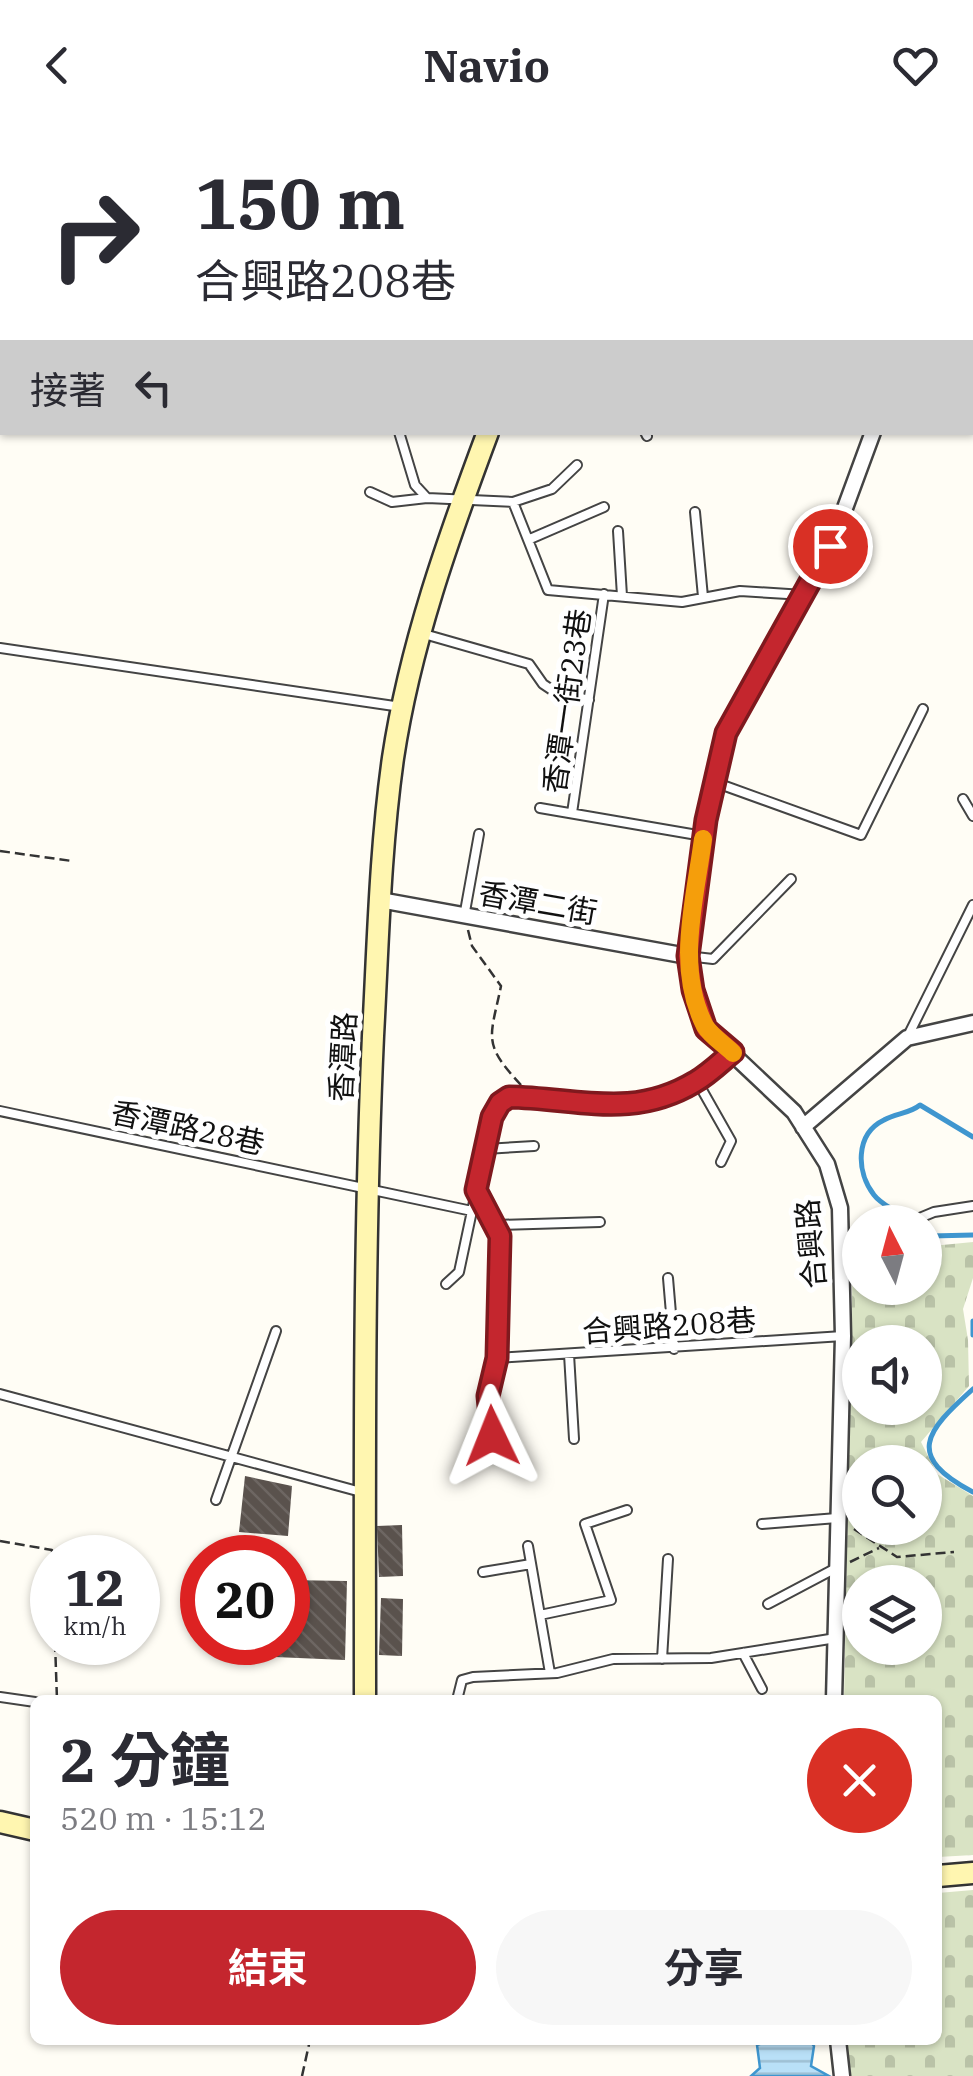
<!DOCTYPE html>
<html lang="zh-TW">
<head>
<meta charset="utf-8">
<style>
  body { margin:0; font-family:"IBM Plex Serif","Noto Sans TC",serif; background:#f7f7f7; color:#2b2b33; height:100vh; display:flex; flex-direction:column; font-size:38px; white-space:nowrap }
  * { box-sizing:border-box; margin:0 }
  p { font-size:32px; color:#7c7c81 }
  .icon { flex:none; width:55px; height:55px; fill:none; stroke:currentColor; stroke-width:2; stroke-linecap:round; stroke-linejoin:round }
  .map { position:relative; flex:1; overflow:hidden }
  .drawer { position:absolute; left:30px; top:1565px; width:912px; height:350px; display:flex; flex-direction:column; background:#fff; border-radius:15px; box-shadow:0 2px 8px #0004 }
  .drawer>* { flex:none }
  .top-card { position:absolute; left:0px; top:0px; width:975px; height:305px; box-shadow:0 2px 8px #0004; background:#fff; color:#2b2b33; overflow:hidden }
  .needle { width:65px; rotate:354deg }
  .tools { position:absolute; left:842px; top:1075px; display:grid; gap:20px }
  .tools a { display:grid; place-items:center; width:100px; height:100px; border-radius:50%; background:#fff; box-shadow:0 2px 8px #0004; font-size:50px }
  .speed { position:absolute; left:30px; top:1405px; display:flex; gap:20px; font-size:50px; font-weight:700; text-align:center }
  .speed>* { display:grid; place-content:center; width:130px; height:130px; border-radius:50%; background:#fff; box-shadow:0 2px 8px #0004; line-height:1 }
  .speed small { font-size:25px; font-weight:400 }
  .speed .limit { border:15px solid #d22; background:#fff; color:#111 }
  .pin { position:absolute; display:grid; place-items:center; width:85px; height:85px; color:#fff; margin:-42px; border:5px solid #fff; border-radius:50%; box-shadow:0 2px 10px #0007 }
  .me { position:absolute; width:110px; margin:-55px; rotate:358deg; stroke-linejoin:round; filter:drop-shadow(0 0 8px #0008) }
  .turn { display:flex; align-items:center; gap:35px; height:210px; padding:0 30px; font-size:45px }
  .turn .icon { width:130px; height:130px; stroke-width:2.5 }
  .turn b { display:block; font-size:70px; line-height:85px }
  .then { display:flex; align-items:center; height:95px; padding:0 30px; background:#0003; gap:20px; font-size:38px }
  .round { display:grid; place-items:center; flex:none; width:105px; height:105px; border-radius:52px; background:#f7f7f7 }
  .head { display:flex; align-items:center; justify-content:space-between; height:170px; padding:0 30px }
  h1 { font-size:60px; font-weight:700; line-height:75px }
  .cta { display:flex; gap:20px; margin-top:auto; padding:20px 30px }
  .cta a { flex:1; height:115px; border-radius:60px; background:#c4262e; color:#fff; font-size:40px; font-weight:700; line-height:115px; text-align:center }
  .cta a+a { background:#f7f7f7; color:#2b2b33 }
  header { display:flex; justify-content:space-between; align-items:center; height:130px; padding:0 30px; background:#fff; font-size:45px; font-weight:700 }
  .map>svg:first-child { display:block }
  .cemetery { fill:url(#cemetery-stones); fill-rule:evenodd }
  .water { fill:url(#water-rules); stroke:#3f96cf; stroke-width:2.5 }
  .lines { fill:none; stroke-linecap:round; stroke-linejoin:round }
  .stream { stroke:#3f96cf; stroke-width:5 }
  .building { fill:url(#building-back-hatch) }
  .lane-casing { stroke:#444; stroke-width:12 }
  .street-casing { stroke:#444; stroke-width:19 }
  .secondary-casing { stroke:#333; stroke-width:25 }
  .path { stroke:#333; stroke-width:2.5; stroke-dasharray:10 5; stroke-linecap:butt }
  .lane { stroke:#fff; stroke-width:8 }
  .street { stroke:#fff; stroke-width:14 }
  .secondary { stroke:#fff6b0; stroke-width:20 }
  .route-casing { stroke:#7f191e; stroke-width:25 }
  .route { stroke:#c4262e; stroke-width:18 }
  .slow { stroke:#f59e0b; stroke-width:18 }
  .labels { text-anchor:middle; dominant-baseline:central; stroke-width:10; stroke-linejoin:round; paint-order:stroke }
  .street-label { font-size:30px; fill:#111; stroke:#fff }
</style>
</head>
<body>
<header><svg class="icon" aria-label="back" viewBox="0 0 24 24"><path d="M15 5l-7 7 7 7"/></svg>Navio<svg class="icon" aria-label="heart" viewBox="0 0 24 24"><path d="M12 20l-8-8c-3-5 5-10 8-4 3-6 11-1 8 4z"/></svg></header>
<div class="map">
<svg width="973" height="1946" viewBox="0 0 973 1946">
  <defs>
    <pattern id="cemetery-stones" width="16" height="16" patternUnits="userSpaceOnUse" patternTransform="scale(2.5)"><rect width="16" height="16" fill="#d9e3c4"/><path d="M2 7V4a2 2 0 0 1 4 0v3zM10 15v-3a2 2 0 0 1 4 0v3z" fill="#b9c2a7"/></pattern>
    <pattern id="water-rules" width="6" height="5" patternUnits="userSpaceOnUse" patternTransform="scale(2.5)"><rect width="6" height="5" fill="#b9e0f7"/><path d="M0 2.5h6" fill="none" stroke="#9ebfd3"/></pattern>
    <pattern id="building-back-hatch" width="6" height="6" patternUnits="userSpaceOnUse" patternTransform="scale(2.5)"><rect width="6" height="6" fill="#5a524d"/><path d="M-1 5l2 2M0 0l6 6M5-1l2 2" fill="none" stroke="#6d6662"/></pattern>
  </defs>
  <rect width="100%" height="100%" fill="#fffdf5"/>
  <path class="cemetery" d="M925,1112L932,1116L973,1112V1148L963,1179L968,1210L969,1256L921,1312L937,1344L973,1366V1725L938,1727V1570H844L853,1119L860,1117V1158H925ZM860,1212H925V1278H860ZM860,1332H925V1398H860ZM860,1452H925V1518H860Z
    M973,1760V1946H847L843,1910H938V1763Z"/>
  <path class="water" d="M770,1910H809L814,1916L811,1936L829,1946H751L760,1938L757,1915Z"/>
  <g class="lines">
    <path class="stream" d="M899,1084C891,1078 880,1073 874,1065C856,1042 855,1004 884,990C896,983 909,984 920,975L973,1007
      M925,1102L931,1106L973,1105
      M973,1191V1205
      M973,1259C925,1302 905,1326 973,1362"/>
  </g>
  <path class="building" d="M245,1346L292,1356L288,1406L239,1402Z
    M402,1395L403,1446L379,1447L377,1396Z
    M288,1450L347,1451L345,1530L275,1527V1512H288Z
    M381,1468L403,1469L402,1526L379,1525Z"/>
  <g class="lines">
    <defs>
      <path id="lane" d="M647,0V2
        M972,183H973
        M972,241H973
        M399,302L415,355L427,368L513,372L548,460L682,472L740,461L804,465
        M645,302L647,306
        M370,362L392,372L427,368
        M513,372L552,359L577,335
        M695,382L703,467
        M618,401L622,466
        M530,409L604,377
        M424,504L529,534L543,554L555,562L589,570
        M0,518L401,577
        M714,652L861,705L923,579
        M963,669L973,686
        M540,678L703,706
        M572,683L604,464
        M464,787L479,704
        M687,826L713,829L791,749
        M907,908L973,775
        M697,951L731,1011L721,1032
        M0,981L472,1081
        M485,1019L534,1016
        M476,1060L500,1106L497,1228L843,1206
        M910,1092L934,1082L973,1076
        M495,1095L600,1092
        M841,1105L860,1108
        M668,1148L674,1219
        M446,1154L459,1142L492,987L500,973L509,967C614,970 639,997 731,923
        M569,1224L574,1309
        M0,1264L361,1362
        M492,1306L488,1267L497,1228
        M216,1370L276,1201
        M762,1394L837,1388
        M528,1416L550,1543
        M483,1442L531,1434
        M768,1474L838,1437
        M540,1485L611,1470L585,1394L627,1380
        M743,1523L762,1559
        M662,1529L668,1429
        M0,1567L35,1572
        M457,1570L462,1550L473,1547L557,1543L613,1529L711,1528L836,1508"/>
      <path id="street" d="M293,0V2
        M936,0L939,2
        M972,35H973
        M0,65H2
        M972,143L973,142
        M380,770L687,826
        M803,997L907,908L973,893
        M834,1570L843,1206L840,1078L827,1034L794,982L706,899L693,860L687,826L706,689L725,603L831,416L873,302
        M838,1910L842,1946"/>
      <path id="secondary" d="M742,2L745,0
        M365,1570C365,1349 363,1127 373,906C378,814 380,720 393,628C410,515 448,409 488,302
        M0,1692L35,1700
        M938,1746L973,1743"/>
    </defs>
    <use href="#lane" class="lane-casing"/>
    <use href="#street" class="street-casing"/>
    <use href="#secondary" class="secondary-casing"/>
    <path class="path" d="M0,721L72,731
      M468,800L472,816L501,856C490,909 482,913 521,955
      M854,1399L897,1427L954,1422
      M0,1411L52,1420V1448
      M850,1432L879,1418
      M55,1512L57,1570
      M302,1946L310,1910"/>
    <use href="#lane" class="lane"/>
    <use href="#street" class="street"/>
    <use href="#secondary" class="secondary"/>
  </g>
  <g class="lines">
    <defs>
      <path id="route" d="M492,1306L488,1266L497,1228L500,1106L476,1060L492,987L500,973L509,967C577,968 632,990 695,952C709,944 721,932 733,922L706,899L693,860L688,826L706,690L726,603L830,416"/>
    </defs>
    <use href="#route" class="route-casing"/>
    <use href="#route" class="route"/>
    <path class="slow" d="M703,709C695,770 675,838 705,896C711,906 725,915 733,923"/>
  </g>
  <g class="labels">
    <g class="street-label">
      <text transform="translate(566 571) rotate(-82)">香潭一街23巷</text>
      <text transform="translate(538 772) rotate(10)">香潭二街</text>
      <text transform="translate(342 927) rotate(-87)">香潭路</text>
      <text transform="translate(188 997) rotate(12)">香潭路28巷</text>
      <text transform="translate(810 1114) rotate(-95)">合興路</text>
      <text transform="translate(669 1195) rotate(-4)">合興路208巷</text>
    </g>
  </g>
</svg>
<div class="tools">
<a><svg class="needle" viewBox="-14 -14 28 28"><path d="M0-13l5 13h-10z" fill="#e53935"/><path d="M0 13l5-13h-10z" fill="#7c7c81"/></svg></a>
<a><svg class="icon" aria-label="sound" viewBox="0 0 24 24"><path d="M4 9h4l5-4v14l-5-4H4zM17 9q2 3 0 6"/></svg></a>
<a><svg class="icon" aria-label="search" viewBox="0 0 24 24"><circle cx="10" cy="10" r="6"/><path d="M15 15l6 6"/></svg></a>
<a><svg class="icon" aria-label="layers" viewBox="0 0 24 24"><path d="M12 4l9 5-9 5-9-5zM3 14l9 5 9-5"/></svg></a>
</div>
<div class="speed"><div>12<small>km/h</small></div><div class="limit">20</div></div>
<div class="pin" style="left:830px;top:416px;background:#d93025"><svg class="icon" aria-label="arrive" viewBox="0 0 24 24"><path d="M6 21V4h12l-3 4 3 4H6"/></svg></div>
<svg class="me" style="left:492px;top:1306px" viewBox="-20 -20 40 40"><path d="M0-17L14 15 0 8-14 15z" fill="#c4262e" stroke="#fff" stroke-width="4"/></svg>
<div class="top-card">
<div class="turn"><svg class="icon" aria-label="right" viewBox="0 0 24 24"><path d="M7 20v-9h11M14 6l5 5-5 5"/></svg><div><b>150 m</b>合興路208巷</div></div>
<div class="then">接著<svg class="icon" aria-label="left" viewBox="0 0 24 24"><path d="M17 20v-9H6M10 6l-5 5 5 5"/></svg></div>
</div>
<section class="drawer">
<div class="head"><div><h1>2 分鐘</h1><p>520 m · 15:12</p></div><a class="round" style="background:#d93025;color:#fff"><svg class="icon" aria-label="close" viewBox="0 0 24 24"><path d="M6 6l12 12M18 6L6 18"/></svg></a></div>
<div class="cta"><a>結束</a><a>分享</a></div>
</section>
</div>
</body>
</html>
